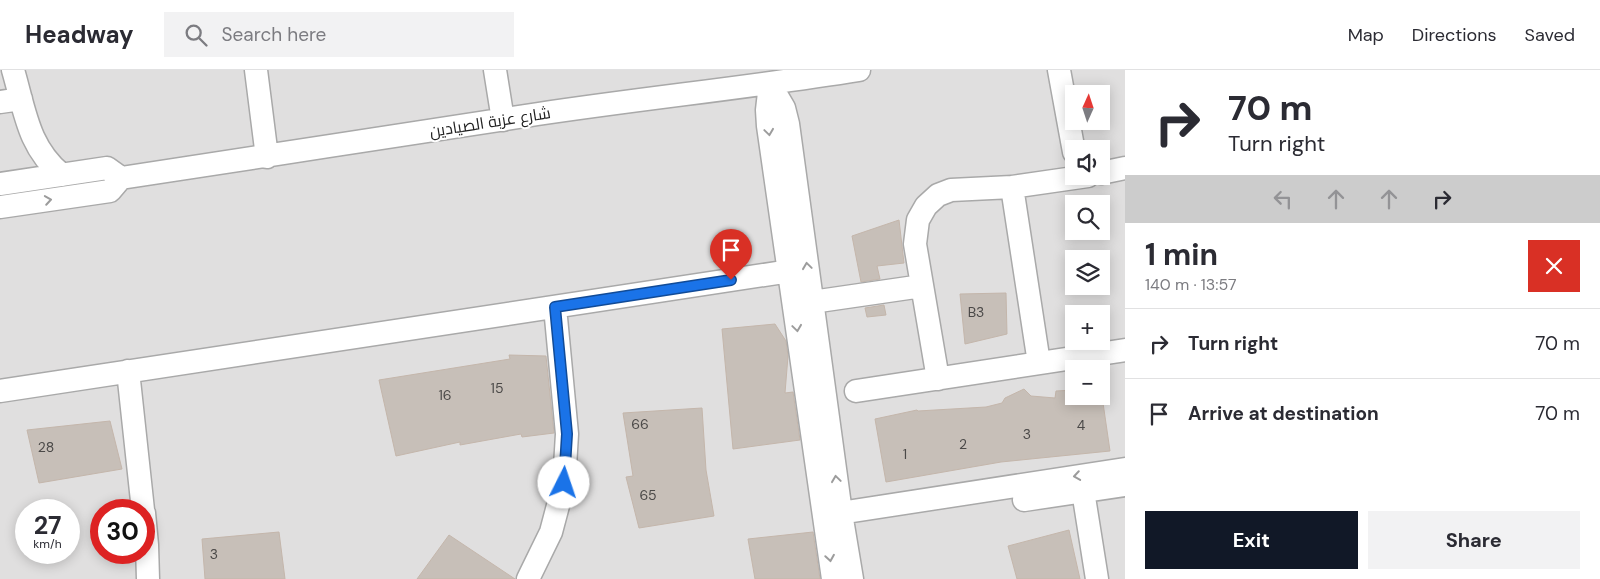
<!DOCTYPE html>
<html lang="en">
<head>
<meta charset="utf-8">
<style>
  body { margin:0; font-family:"DM Sans",Cairo,sans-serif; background:#f2f2f3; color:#2b2b33; height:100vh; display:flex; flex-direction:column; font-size:19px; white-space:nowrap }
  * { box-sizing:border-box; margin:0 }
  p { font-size:16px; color:#7c7c81 }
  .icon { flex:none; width:28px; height:28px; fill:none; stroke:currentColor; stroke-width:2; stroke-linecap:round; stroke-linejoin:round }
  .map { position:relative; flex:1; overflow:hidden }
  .drawer { display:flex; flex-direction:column; background:#fff; width:475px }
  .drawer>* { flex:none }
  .hud { background:#fff; color:#2b2b33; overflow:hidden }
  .needle { width:32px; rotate:3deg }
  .tools { position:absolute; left:1065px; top:15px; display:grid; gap:10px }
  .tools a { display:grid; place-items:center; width:45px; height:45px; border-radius:0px; background:#fff; box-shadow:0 2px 12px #0003; font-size:25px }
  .speed { position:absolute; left:15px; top:429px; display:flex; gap:10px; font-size:25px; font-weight:700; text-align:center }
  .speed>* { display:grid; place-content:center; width:65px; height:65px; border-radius:50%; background:#fff; box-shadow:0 2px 12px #0003; line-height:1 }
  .speed small { font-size:12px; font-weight:400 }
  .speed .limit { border:8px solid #d22; background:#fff; color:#111 }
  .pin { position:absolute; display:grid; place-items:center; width:42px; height:42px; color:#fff; margin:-51px -21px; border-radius:50% 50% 50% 0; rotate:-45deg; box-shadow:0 0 5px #0007 }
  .pin .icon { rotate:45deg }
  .me { position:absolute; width:55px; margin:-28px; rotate:4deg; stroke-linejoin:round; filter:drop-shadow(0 0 4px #0008) }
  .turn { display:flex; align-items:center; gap:18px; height:105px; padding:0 20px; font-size:22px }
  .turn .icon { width:65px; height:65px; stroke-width:2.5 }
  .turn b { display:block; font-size:35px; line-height:42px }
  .lanes { display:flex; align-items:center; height:48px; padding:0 20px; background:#0003; justify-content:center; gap:25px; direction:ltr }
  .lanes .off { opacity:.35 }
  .round { display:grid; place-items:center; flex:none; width:52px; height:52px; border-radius:0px; background:#f2f2f3 }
  .headline { display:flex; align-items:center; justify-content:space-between; height:85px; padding:0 20px }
  h1 { font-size:30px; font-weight:700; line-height:38px }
  .primary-button { display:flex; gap:10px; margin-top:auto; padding:10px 20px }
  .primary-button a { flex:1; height:58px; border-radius:0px; background:#111827; color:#fff; font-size:20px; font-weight:700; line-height:58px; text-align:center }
  .primary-button a+a { background:#f2f2f3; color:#2b2b33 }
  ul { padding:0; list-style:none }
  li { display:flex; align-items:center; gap:15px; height:70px; padding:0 20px; border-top:1px solid #e1e1e2 }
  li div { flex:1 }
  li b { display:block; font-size:19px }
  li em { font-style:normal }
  header { display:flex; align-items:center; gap:30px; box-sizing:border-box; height:70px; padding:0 25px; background:#fff; border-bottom:1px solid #e1e1e2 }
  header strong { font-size:24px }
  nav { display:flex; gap:28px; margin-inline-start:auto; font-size:18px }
  .search { width:350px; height:45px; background:#f2f2f3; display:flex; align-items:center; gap:12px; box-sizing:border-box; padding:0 18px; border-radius:0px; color:#7c7c81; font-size:19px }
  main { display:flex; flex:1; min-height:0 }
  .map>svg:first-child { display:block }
  .residential { fill:#e0dfdf; fill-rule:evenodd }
  .building { fill:#c7bfb8; stroke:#c4b6ab }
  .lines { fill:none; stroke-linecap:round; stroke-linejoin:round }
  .minor-casing { stroke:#a9a9a9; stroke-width:25 }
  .minor { stroke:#fff; stroke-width:22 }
  .oneway { stroke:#9c9c9c }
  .route-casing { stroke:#114b97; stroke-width:12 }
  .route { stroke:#1a73e8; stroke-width:9 }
  .labels { text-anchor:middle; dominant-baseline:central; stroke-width:4; stroke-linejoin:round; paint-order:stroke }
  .number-label { font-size:14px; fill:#4b4948 }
  .street-label { font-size:16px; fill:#222; stroke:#fff }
</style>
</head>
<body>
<header>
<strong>Headway</strong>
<div class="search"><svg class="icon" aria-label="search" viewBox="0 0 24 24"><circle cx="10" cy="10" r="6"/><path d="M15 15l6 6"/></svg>Search here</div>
<nav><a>Map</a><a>Directions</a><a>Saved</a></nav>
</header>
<main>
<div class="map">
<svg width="1125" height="509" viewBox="0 0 1125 509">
  <rect width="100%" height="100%" fill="#f2efe9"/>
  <path class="residential" d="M0,0H1125V509H0ZM1074,24H1101V51H1074ZM1074,79H1101V106H1074ZM1074,134H1101V161H1074ZM1074,189H1101V216H1074ZM1074,244H1101V271H1074ZM1074,299H1101V326H1074ZM26,440H69V482H26ZM101,440H144V482H101Z"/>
  <path class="building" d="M899,150L904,193L877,196L880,209L861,212L852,166Z
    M1006,223L1007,264L965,274L960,224Z
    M884,235L886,245L867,247L865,238Z
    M775,254L786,271L788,286L785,323L793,322L800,370L733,379L722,259Z
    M509,285L546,286L554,363L522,367L521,364L460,375V372L396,386L379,310L510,289Z
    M1024,319L1031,326L1055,328L1056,321L1074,320V326H1102L1110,381L1001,392L886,412L875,349L917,340L918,341L986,337L1002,333L1005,328Z
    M702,338L706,400L714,446L639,458L626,407L633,406L623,343Z
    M110,351L122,399L39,413L27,360Z
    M1069,460L1080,509H1017L1008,476Z
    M279,462L285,509H205L202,469Z
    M813,462L820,509H755L748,469Z
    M449,465L515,509H417Z"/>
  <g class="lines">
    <defs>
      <path id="minor" d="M13,0C25,41 28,77 62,105
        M256,0L267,87
        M495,0L503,50
        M1059,0L1074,82
        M770,14L784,38L788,54L841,443L852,509
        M770,14L767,40L768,56L833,509
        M0,32L21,29
        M1101,103L1125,98
        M121,108C260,88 399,64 538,44C645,28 753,17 859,0
        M0,114L107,98L121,108L110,121L0,137
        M1012,117L1039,293
        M812,232L922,216
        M128,301L143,440
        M938,309L915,174L918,150L926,136L938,125L951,120L1012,117L1088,106
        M0,321L790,201
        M856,321L1125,280
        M1083,421L1097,509
        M1024,430L1125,415
        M144,443L147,475L148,509
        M827,445L1125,399
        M528,509L551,462L564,413L567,364L555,237"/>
    </defs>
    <use href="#minor" class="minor-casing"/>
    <use href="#minor" class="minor"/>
  </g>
  <defs><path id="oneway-chevron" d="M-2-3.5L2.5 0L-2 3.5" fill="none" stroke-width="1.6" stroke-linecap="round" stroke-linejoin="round" transform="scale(1.25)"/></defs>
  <g class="oneway">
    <use href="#oneway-chevron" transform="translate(769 62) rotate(82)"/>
    <use href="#oneway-chevron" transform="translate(48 130) rotate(-9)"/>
    <use href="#oneway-chevron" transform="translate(807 196) rotate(-98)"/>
    <use href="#oneway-chevron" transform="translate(797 258) rotate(82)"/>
    <use href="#oneway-chevron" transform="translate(1077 406) rotate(171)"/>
    <use href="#oneway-chevron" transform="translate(836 409) rotate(-98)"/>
    <use href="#oneway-chevron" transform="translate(830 488) rotate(81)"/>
  </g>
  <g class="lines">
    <defs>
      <path id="route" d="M564,413L567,364L555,237L731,210"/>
    </defs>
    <use href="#route" class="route-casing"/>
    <use href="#route" class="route"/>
  </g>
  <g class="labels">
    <g class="number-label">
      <text x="976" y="242">B3</text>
      <text x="497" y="318">15</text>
      <text x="445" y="325">16</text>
      <text x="640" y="354">66</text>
      <text x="1081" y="355">4</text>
      <text x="1027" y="364">3</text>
      <text x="963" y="374">2</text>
      <text x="46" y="377">28</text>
      <text x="905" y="384">1</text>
      <text x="648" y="425">65</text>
      <text x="214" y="484">3</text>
    </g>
    <g class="street-label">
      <text transform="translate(490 52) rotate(-9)">شارع عزبة الصيادين</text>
    </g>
  </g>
</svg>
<div class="tools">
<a><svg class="needle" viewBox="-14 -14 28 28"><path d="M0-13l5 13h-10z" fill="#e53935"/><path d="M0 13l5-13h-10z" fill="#7c7c81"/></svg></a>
<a><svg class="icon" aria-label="sound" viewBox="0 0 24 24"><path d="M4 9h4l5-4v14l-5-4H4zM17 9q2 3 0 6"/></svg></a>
<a><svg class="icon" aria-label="search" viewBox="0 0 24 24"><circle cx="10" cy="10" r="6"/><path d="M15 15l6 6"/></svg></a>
<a><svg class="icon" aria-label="layers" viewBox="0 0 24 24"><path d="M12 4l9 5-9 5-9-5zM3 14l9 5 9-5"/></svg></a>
<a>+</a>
<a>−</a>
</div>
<div class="speed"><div>27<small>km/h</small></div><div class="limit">30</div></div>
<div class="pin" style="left:731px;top:210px;background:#d93025"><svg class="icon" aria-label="arrive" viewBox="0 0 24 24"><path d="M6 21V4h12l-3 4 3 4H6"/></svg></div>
<svg class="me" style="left:564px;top:413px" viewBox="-20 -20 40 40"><circle r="19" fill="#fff"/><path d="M0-13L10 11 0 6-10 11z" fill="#1a73e8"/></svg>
</div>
<section class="drawer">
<div class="hud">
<div class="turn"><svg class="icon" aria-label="right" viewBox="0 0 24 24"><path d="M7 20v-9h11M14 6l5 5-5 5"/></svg><div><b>70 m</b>Turn right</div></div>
<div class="lanes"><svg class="icon off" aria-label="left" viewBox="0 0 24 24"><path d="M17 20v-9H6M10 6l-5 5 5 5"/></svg><svg class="icon off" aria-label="ahead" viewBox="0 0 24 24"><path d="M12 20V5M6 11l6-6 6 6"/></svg><svg class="icon off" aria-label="ahead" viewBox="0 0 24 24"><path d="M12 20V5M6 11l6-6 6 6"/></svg><svg class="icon" aria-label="right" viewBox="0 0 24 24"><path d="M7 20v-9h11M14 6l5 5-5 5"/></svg></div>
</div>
<div class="headline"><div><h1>1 min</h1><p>140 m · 13:57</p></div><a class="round" style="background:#d93025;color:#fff"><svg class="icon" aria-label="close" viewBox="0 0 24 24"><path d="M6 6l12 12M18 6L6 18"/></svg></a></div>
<ul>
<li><svg class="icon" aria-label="right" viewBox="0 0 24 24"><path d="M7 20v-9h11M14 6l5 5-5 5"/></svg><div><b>Turn right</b></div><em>70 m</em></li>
<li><svg class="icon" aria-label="arrive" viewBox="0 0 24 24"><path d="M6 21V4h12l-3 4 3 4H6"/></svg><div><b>Arrive at destination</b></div><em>70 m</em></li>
</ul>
<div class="primary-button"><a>Exit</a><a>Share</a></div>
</section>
</main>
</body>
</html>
